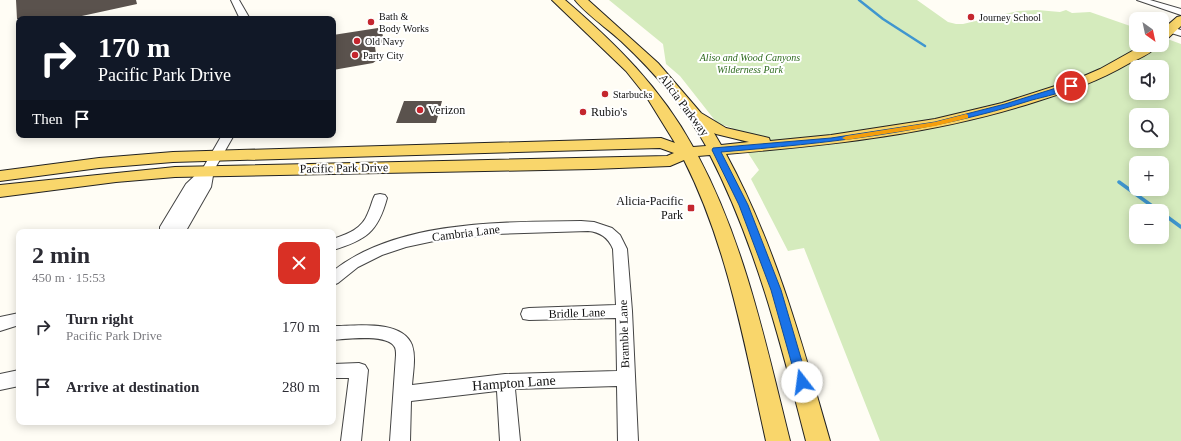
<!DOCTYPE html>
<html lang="en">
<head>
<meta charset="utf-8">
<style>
  body { margin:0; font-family:Georgia,serif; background:#f7f7f7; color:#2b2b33; height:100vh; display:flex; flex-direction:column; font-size:15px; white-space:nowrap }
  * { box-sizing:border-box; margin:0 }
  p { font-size:13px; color:#7c7c81 }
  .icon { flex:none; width:22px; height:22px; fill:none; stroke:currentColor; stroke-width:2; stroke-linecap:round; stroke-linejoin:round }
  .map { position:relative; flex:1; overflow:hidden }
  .side { position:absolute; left:16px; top:229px; width:320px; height:196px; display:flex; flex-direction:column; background:#fff; border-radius:8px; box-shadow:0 2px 10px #0003 }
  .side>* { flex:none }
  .top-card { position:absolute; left:16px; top:16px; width:320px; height:122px; border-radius:8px; box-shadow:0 2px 10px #0003; background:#111827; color:#fff; overflow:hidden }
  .needle { width:26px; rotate:147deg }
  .tools { position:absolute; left:1129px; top:12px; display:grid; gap:8px }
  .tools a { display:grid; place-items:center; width:40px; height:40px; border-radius:8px; background:#fff; box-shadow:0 2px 10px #0003; font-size:20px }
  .pin { position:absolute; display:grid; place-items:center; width:34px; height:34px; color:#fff; margin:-17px; border:2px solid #fff; border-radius:50%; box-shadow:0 1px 4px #0007 }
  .me { position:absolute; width:44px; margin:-22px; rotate:345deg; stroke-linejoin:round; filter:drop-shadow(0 0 3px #0008) }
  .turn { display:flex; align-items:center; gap:14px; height:84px; padding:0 16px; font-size:18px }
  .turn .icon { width:52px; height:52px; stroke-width:2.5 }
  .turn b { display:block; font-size:28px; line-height:34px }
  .then { display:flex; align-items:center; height:38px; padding:0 16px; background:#0003; gap:8px; font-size:15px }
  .round { display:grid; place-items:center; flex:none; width:42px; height:42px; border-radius:8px; background:#f7f7f7 }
  .summary { display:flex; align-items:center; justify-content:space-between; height:68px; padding:0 16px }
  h1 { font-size:24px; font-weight:600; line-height:30px }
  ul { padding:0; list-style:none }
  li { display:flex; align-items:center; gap:12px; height:60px; padding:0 16px }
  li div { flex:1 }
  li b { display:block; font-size:15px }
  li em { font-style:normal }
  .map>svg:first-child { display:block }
  .green { fill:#d5ebbd; fill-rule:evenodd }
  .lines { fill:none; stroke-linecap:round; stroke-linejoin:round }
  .stream-far1 { stroke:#3f96cf; stroke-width:2.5 }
  .stream { stroke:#3f96cf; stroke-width:3.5 }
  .building { fill:#5a524d }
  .minor-casing { stroke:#444; stroke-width:2 }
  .major-casing { stroke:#222; stroke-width:2 }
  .minor { fill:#fff; fill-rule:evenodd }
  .major { fill:#f9d66b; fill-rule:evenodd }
  .route { fill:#1a73e8; stroke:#114b97 }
  .slow { fill:#f59e0b }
  .poi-dot { fill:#c4262e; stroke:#fff; stroke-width:1.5 }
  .labels { text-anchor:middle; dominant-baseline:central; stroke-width:4; stroke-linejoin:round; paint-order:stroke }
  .far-poi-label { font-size:10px; fill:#111; stroke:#fff; text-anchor:start }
  .far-park-label { font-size:10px; font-style:italic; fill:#2f6b1f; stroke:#fff }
  .street-label { font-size:12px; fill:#111; stroke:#fff }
  .poi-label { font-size:12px; fill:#111; stroke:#fff; text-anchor:start }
  .near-street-label { font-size:14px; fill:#111; stroke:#fff }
</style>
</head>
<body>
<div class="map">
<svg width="1181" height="441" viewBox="0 0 1181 441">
  <rect width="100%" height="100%" fill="#fffdf5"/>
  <path class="green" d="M609,0H917L948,22L956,24H963L1018,11L1037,10L1060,12L1066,10L1072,13L1090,12L1136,28V45H1162V37L1181,44V441H880L804,248L788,251L751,179L759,170L732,128L717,123L680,76L666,64L663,44ZM1136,67H1162V93H1136ZM1136,115H1162V141H1136ZM1136,163H1162V189H1136ZM1136,211H1162V237H1136Z"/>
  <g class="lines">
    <path class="stream-far1" d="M859,0L883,19L925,46"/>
    <path class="stream" d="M1119,182L1159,211
      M1162,213L1181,227"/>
  </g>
  <path class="building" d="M16,0H136L137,4L68,19H17Z
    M378,28L382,32L384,41L375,47L377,60L373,63L333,70V35Z
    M404,101H442L436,123H396Z"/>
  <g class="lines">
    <defs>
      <path id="minor" d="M231,0H239L250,19H240Z
        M1137,0H1150L1181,9V15Z
        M1171,27L1181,30V36L1168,32V28Z
        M222,135H234L214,170L211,187L187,229L184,232H160V227L186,184L203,168Z
        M380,194L385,195L387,198C378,232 366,240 333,250V239C348,234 362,229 368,213C371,207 372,200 375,195Z
        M581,221L594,222L612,228L620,235L627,249L632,311L638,441H618L617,386L515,389L520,441H500L497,391L411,401L410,441H390L396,355C396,352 396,348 394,346C386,334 346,339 333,340V326C355,326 402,319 412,345C416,357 413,372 412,385L505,374L617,371L616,318L529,320L523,319L521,314L523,309L529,308L616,305L613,249C608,237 600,232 588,231L495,234L434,241L406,247L382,255L358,267L338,283L333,285V271C397,220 503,222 581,221Z
        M19,313V325L0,331V317Z
        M359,363L365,365L368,370L361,441H341L349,378H333V364Z
        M19,370V386L0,390V374Z"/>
      <path id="major" d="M552,0H565C615,43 661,88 693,147L706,146C684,106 654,72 621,41C608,29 585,13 575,0H588L658,63L701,113L726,128L769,138L770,141L831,135L935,119L1002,103L1077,79L1100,69L1143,45H1158C1152,54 1137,59 1128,64C1099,81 1070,91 1038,101C937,134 832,145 726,154C775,244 802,343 830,441H806C781,344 756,245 710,155L698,156C745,244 766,345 790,441H766C745,347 728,247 684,160L670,166L593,169L175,177L116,182L0,197V185L175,167L667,156L674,153L660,148L173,162L99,168L0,181V171L99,158L173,152L661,138L675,143L646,96L626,71ZM714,133L716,134L749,142L721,145Z
        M1181,16V26L1166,40L1162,41V30L1177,17Z"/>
    </defs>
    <use href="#minor" class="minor-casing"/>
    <use href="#major" class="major-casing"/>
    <use href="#minor" class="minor"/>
    <use href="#major" class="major"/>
  </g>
  <path class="route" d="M1069,84L1075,86C1067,92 1043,97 1032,100C929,133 828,143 721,152L748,205L781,290L808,382L806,386L802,387L798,386L771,290L739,205L712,150L713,148L831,138L935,122L1005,104Z"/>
  <path class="slow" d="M966,114L968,115V118L935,126L846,140L842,138L846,136L935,122Z"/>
  <g class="poi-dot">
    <circle cx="971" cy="17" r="4"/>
    <circle cx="371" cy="22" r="4"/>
    <circle cx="357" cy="41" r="4"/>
    <circle cx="355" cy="55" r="4"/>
    <circle cx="605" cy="94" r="4"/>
    <circle cx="420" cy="110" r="4"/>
    <circle cx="583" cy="112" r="4"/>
    <rect x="687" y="204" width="8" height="8" rx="2"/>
  </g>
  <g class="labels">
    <g class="far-poi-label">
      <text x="379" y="16">Bath &amp;<tspan x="379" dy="12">Body Works</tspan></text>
      <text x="979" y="17">Journey School</text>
      <text x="365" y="41">Old Navy</text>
      <text x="363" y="55">Party City</text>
      <text x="613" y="94">Starbucks</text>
    </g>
    <g class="far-park-label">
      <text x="750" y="57">Aliso and Wood Canyons<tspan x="750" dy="12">Wilderness Park</tspan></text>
    </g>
    <g class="street-label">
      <text transform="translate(684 105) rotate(53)">Alicia Parkway</text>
      <text transform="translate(344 168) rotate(-1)">Pacific Park Drive</text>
      <text transform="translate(466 233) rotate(-7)">Cambria Lane</text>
      <text transform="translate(577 313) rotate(-2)">Bridle Lane</text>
      <text transform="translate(624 334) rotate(-92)">Bramble Lane</text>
    </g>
    <g class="poi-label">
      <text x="428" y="110">Verizon</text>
      <text x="591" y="112">Rubio's</text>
      <text x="683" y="201" text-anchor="end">Alicia-Pacific<tspan x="683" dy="14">Park</tspan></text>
    </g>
    <g class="near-street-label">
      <text transform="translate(514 383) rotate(-4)">Hampton Lane</text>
    </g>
  </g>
</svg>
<div class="tools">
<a><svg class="needle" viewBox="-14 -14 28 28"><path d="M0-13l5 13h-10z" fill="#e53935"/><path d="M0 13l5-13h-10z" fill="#7c7c81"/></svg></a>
<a><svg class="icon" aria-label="sound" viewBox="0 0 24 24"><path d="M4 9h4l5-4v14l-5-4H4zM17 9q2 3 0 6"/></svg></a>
<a><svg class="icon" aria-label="search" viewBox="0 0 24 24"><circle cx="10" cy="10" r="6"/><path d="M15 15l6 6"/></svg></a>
<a>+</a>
<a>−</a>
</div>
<div class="pin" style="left:1071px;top:86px;background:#d93025"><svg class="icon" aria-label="arrive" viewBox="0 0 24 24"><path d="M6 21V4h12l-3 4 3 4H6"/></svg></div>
<svg class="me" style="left:802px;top:382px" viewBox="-20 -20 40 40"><circle r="19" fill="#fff"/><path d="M0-13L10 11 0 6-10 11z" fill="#1a73e8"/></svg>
<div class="top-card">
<div class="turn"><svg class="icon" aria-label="right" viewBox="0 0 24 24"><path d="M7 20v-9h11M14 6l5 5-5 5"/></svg><div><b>170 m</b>Pacific Park Drive</div></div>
<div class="then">Then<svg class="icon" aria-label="arrive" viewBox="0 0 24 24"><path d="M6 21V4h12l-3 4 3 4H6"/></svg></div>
</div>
<section class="side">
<div class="summary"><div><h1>2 min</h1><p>450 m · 15:53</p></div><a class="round" style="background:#d93025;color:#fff"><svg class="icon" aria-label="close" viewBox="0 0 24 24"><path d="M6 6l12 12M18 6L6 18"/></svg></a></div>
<ul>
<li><svg class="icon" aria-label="right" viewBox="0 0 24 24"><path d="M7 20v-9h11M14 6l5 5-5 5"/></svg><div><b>Turn right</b><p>Pacific Park Drive</p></div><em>170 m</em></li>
<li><svg class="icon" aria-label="arrive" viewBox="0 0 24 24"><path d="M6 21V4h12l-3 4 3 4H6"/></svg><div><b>Arrive at destination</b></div><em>280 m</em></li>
</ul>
</section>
</div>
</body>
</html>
